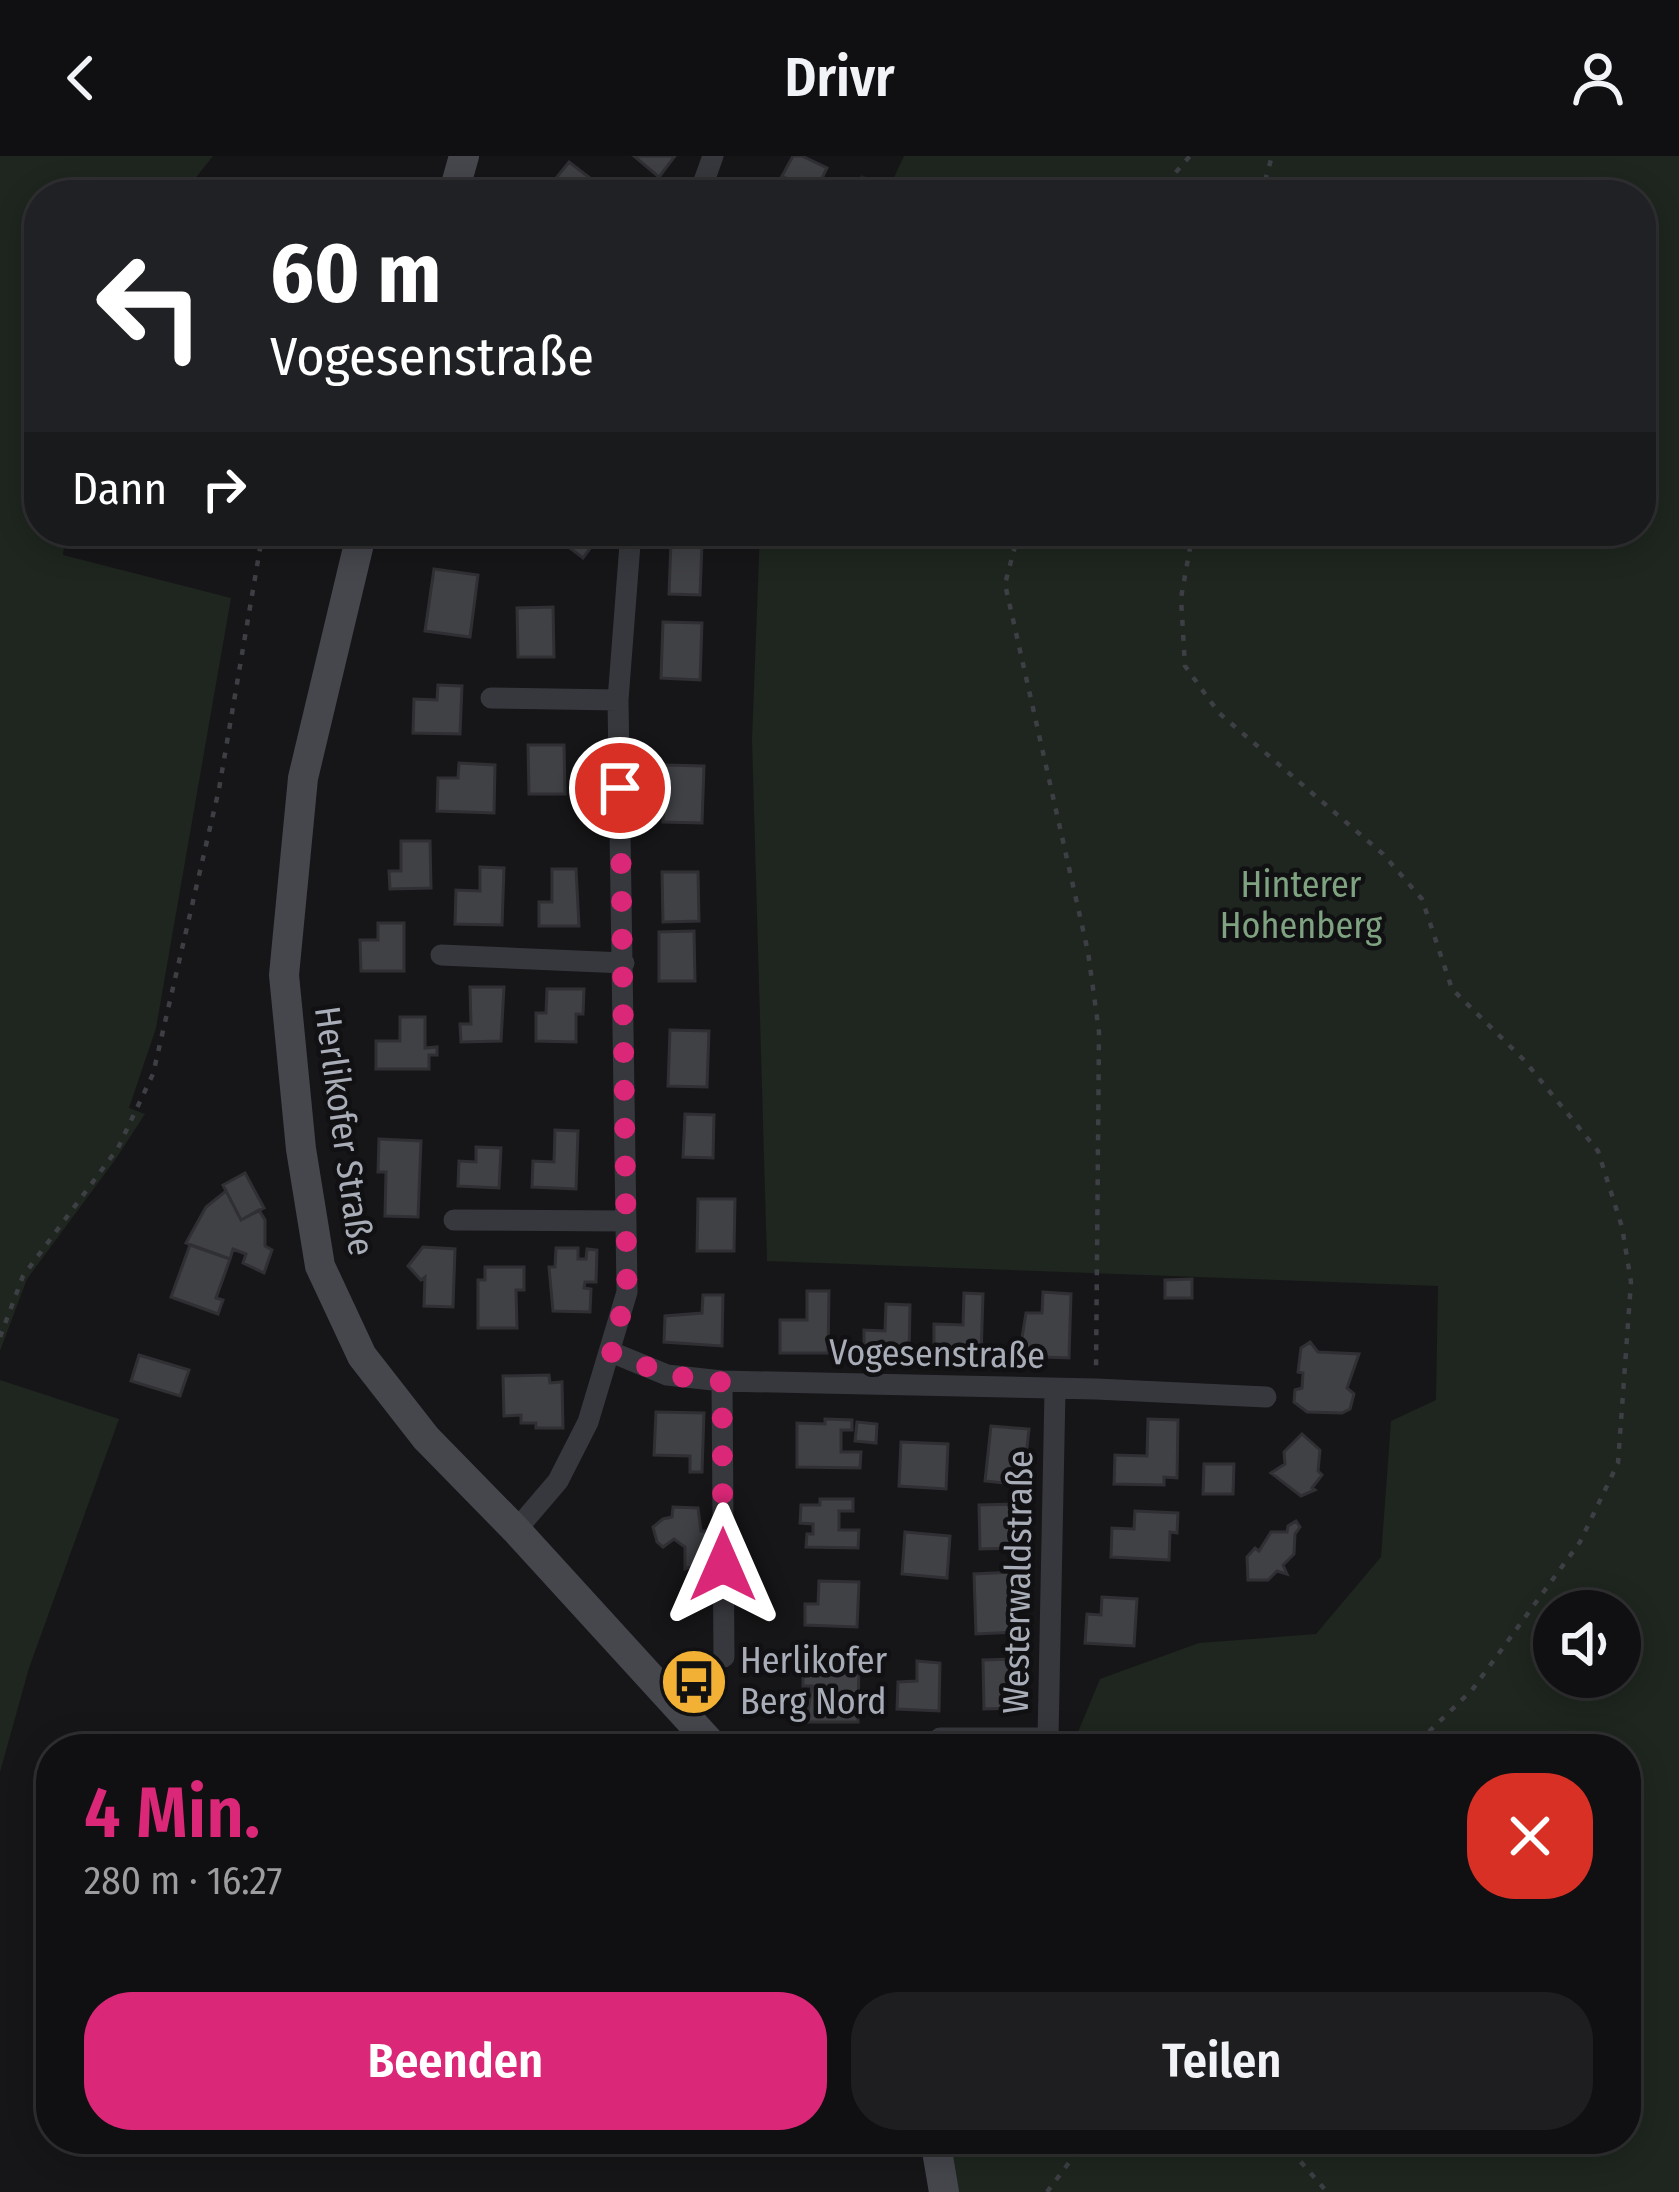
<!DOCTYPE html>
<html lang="de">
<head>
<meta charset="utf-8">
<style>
  body { margin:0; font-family:"Fira Sans Condensed",sans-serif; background:#1e1e20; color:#f1f3f6; height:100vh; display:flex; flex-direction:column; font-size:45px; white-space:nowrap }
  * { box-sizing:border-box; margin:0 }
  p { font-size:39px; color:#9c9d9f }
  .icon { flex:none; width:66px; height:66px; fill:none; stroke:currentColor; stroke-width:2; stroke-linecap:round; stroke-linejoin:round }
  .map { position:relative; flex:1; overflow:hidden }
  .sheet { position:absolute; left:36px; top:1578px; width:1605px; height:420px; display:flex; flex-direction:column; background:#101012; border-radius:48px; box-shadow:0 6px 30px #0003,0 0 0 3px #303032 }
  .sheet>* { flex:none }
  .guide { position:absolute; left:24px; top:24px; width:1632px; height:366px; border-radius:48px; box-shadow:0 6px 30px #0003,0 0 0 3px #303032; background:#202124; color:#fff; overflow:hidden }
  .buttons { position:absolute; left:1533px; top:1434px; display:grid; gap:24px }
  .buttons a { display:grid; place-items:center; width:108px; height:108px; border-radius:50%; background:#101012; box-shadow:0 6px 30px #0003,0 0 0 3px #303032; font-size:60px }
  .pin { position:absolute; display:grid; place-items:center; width:102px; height:102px; color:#fff; margin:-51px; border:6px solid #fff; border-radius:50%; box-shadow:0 3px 12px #0007 }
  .me { position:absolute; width:132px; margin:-66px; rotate:0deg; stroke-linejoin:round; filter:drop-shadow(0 0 9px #0008) }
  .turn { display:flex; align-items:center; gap:42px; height:252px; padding:0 48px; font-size:54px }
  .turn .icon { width:156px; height:156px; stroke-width:2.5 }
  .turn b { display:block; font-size:84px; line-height:102px }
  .then { display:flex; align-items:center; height:114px; padding:0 48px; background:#0003; gap:24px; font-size:45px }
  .round { display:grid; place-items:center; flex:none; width:126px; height:126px; border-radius:48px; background:#1e1e20 }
  .summary { display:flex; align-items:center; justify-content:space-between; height:204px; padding:0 48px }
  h1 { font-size:72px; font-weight:600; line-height:90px; color:#db2777 }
  .cta { display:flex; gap:24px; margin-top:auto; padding:24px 48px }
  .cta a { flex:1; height:138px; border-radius:48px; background:#db2777; color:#fff; font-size:48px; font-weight:600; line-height:138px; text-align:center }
  .cta a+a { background:#1e1e20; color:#f1f3f6 }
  header { display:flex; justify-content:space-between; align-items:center; height:156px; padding:0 48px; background:#101012; font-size:54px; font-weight:600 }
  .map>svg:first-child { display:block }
  .green { fill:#1e261f; fill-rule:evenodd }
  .building { fill:#404145; stroke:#303034; stroke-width:3 }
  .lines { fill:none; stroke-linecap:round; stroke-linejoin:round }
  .path { stroke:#3d3f44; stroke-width:4.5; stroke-dasharray:6 9; stroke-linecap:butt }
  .street { stroke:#37383d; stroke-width:21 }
  .secondary { stroke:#45474d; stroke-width:30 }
  .route { stroke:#db2777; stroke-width:21; stroke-dasharray:0 37.8 }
  .labels { text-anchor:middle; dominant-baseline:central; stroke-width:9; stroke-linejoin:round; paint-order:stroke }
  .park-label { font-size:36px; fill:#7fa381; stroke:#111113 }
  .street-label { font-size:36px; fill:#a8adb8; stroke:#111113 }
  .poi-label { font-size:36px; fill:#a8adb8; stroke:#111113; text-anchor:start }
</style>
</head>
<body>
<header><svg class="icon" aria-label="back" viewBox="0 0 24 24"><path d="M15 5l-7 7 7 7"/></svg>Drivr<svg class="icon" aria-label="person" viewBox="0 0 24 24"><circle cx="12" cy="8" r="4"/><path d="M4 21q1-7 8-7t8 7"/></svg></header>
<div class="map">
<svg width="1679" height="2036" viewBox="0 0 1679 2036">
  <rect width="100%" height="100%" fill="#161618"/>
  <path class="green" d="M0,0H213L182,39H39V375H66L63,399L231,442L156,872L129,952L145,958L115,1004L27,1123L0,1195Z
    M904,0H1679V2036H958L949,1983H1626V1593H1071L1100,1523L1199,1487L1316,1478L1381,1401L1391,1265L1436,1244L1438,1130L767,1105L752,584L760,375H1641V39H852L861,19L890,30ZM1554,1455H1620V1521H1554Z
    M0,1224L119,1263L29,1512L0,1616Z"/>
  <path class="building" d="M634,0H675L659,21Z
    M793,0H802L827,12L815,37L782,20Z
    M569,6L598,28L590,39H567L552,27Z
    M782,20L815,37L814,39H773Z
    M547,375H603L583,402Z
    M671,386L702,388L700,439L669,438Z
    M434,413L478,419L470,481L425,475Z
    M553,451L554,501H518L517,452Z
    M663,466L702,467L700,524L661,522Z
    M438,529L462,530L460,578L413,577L414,543L437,544Z
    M528,589H564L565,638H529Z
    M459,607L495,609L494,657L437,655L438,622H458Z
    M665,609L704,610L702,667L663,666Z
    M401,685H430L431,732L390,733L389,715H401Z
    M480,711L504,712L502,769L455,768L456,734L480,735Z
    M552,713H576L579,770H539V746H552Z
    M662,716H698L699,765L663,766Z
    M378,767H404V815H361L360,784H378Z
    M694,775L695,825H659V776Z
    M470,831H504L501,885L461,886L460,868H471Z
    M547,833H584L583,858H576V886L536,885V857H546Z
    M400,861H425V892L437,891V899H429V913H376V885H400Z
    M670,874L709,875L707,931L668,930Z
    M685,958L714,959L713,1002L683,1001Z
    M555,974L578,975L576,1033L532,1031L533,1005L554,1006Z
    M379,983L421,985L418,1061L385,1060L386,1016H378Z
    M476,991L501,992L499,1032L458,1030L459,1005L476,1006Z
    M245,1017L264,1052L241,1064L223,1029Z
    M226,1035L241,1064L259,1054L265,1064V1090L272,1094L264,1117L243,1107L246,1098L233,1093L230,1103L186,1087L206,1051Z
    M698,1043H735L734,1095H697Z
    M190,1089L230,1103L216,1142L223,1144L218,1158L171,1141Z
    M423,1091L455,1093L453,1151L424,1150L425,1121L421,1124L408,1110Z
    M556,1092H578V1103H586L587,1093L597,1094L596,1126H585L584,1132L591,1133L590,1156L553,1155L549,1111H555Z
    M485,1111H524V1134H516L517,1172H478V1124H485Z
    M1192,1123V1142H1165V1124Z
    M807,1135H829L828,1197H780V1164H807Z
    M1043,1136L1071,1138L1069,1202L1019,1200L1026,1157H1042Z
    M964,1137L983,1138L981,1202L934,1201V1168L963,1169Z
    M703,1139H723L722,1190L664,1186L665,1160L702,1157Z
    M886,1148L910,1149L909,1200L864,1199V1174L885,1175Z
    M1310,1186L1318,1196L1359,1198L1347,1232L1354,1238L1350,1253L1342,1257L1307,1256L1294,1246L1295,1234L1302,1232L1303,1217L1298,1216L1301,1192Z
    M139,1199L189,1214L180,1240L131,1225Z
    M549,1219L550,1227L562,1226L563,1272H536V1267H521V1259L504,1260L503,1220Z
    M656,1256L704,1257L702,1316H690V1300L654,1299Z
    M825,1263L852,1264V1274H841V1296H861L860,1312L797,1311V1267L825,1268Z
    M1148,1263L1178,1264L1177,1322L1164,1321V1329L1114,1328L1115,1299L1147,1300Z
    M857,1266L877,1268L876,1287L855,1285Z
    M991,1270L1029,1273L1023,1329L985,1325Z
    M1302,1278L1320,1294L1318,1315L1322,1319L1312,1332L1315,1334L1301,1340L1271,1317L1285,1308L1284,1296Z
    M901,1286L948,1288L946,1333L899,1330Z
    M1204,1308H1234L1233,1338H1203Z
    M820,1343H853V1355H839V1374H859L858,1392L806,1391L807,1378H813V1368L800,1367L801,1349H820Z
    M1018,1348L1019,1392L980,1393L979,1349Z
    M673,1351L698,1352L701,1375H708L707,1406L685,1413V1391L674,1383L663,1391L657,1386L653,1371L663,1363L672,1361Z
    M1135,1355L1178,1357L1177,1377L1170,1376L1169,1404L1111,1401L1112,1372L1134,1373Z
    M1296,1365L1300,1371L1295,1378L1294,1398L1283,1409L1287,1418L1277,1415L1268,1424H1248L1247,1401L1255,1392L1259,1395L1271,1376H1287L1288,1370Z
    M905,1376L950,1380L947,1422L902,1418Z
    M1013,1416L1016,1476L976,1478L974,1418Z
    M819,1425L859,1426L857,1471L805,1469V1448H818Z
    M1102,1441L1137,1443L1134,1490L1085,1487L1087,1458L1101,1459Z
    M834,1502L859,1503L858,1566H806L812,1530H803V1514H821Z
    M1018,1503V1552L984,1553L983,1504Z
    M917,1505L940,1507L939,1555L897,1553L898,1526L917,1525Z"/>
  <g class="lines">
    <path class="path" d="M1156,39L1190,0
      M1261,39L1272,0
      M1019,375L1005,428L1088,796L1099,876L1096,1216
      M1193,375L1181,442L1185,510L1219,557L1383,698L1422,743L1452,833L1524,904L1598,995L1622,1071L1631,1126L1618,1307L1580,1386L1472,1534L1411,1593
      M0,1181L23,1120L118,992L153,918L219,633L263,375
      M1281,1983L1327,2036
      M1047,2036L1077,1996L1081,1983"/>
    <path class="street" d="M699,39L713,0
      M491,542L618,544
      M441,799L624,807
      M454,1064L624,1065
      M611,1196L667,1219L722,1225L1096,1233L1266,1241
      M722,1225L724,1501
      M516,1374L558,1325L588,1266L627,1136L618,544L631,375
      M940,1582H1048L1055,1234"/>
    <path class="secondary" d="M453,39L464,0
      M362,375L303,622L284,819L301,993L320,1110L362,1200L426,1282L516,1374L716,1593
      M935,1983L944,2036"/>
  </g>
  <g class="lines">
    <path class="route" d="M620,632L627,1136L611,1196L667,1219L722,1226L723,1409"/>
  </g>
  <defs>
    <symbol id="bus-disc" viewBox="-11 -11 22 22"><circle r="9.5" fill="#f2b134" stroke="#111113"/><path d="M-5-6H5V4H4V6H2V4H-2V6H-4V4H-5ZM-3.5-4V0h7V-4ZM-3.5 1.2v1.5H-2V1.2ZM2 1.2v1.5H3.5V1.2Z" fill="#111"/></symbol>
  </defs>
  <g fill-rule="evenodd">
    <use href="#bus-disc" x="656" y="1488" width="76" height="76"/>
  </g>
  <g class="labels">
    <g class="park-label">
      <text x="1301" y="729">Hinterer<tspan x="1301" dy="41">Hohenberg</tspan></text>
    </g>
    <g class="street-label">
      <text transform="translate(344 975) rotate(82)">Herlikofer Straße</text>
      <text transform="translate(937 1198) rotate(1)">Vogesenstraße</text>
      <text transform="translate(1018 1426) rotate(-89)">Westerwaldstraße</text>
    </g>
    <g class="poi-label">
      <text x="740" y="1505">Herlikofer<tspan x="740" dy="41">Berg Nord</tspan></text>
    </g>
  </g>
</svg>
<div class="buttons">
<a><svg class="icon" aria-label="sound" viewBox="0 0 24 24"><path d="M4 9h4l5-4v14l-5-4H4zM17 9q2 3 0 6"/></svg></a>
</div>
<div class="pin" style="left:620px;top:632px;background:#d93025"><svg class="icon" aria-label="arrive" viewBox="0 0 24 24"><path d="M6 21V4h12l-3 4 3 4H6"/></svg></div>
<svg class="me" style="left:723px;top:1409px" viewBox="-20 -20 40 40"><path d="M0-17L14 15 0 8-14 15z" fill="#db2777" stroke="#fff" stroke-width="4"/></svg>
<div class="guide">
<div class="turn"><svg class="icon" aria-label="left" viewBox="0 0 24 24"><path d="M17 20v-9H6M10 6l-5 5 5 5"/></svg><div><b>60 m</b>Vogesenstraße</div></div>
<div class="then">Dann<svg class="icon" aria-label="right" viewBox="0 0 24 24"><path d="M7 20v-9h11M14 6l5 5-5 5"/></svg></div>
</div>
<section class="sheet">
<div class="summary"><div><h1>4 Min.</h1><p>280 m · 16:27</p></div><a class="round" style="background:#d93025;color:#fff"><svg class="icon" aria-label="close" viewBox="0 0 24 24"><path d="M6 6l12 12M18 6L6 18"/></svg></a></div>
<div class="cta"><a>Beenden</a><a>Teilen</a></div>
</section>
</div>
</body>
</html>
